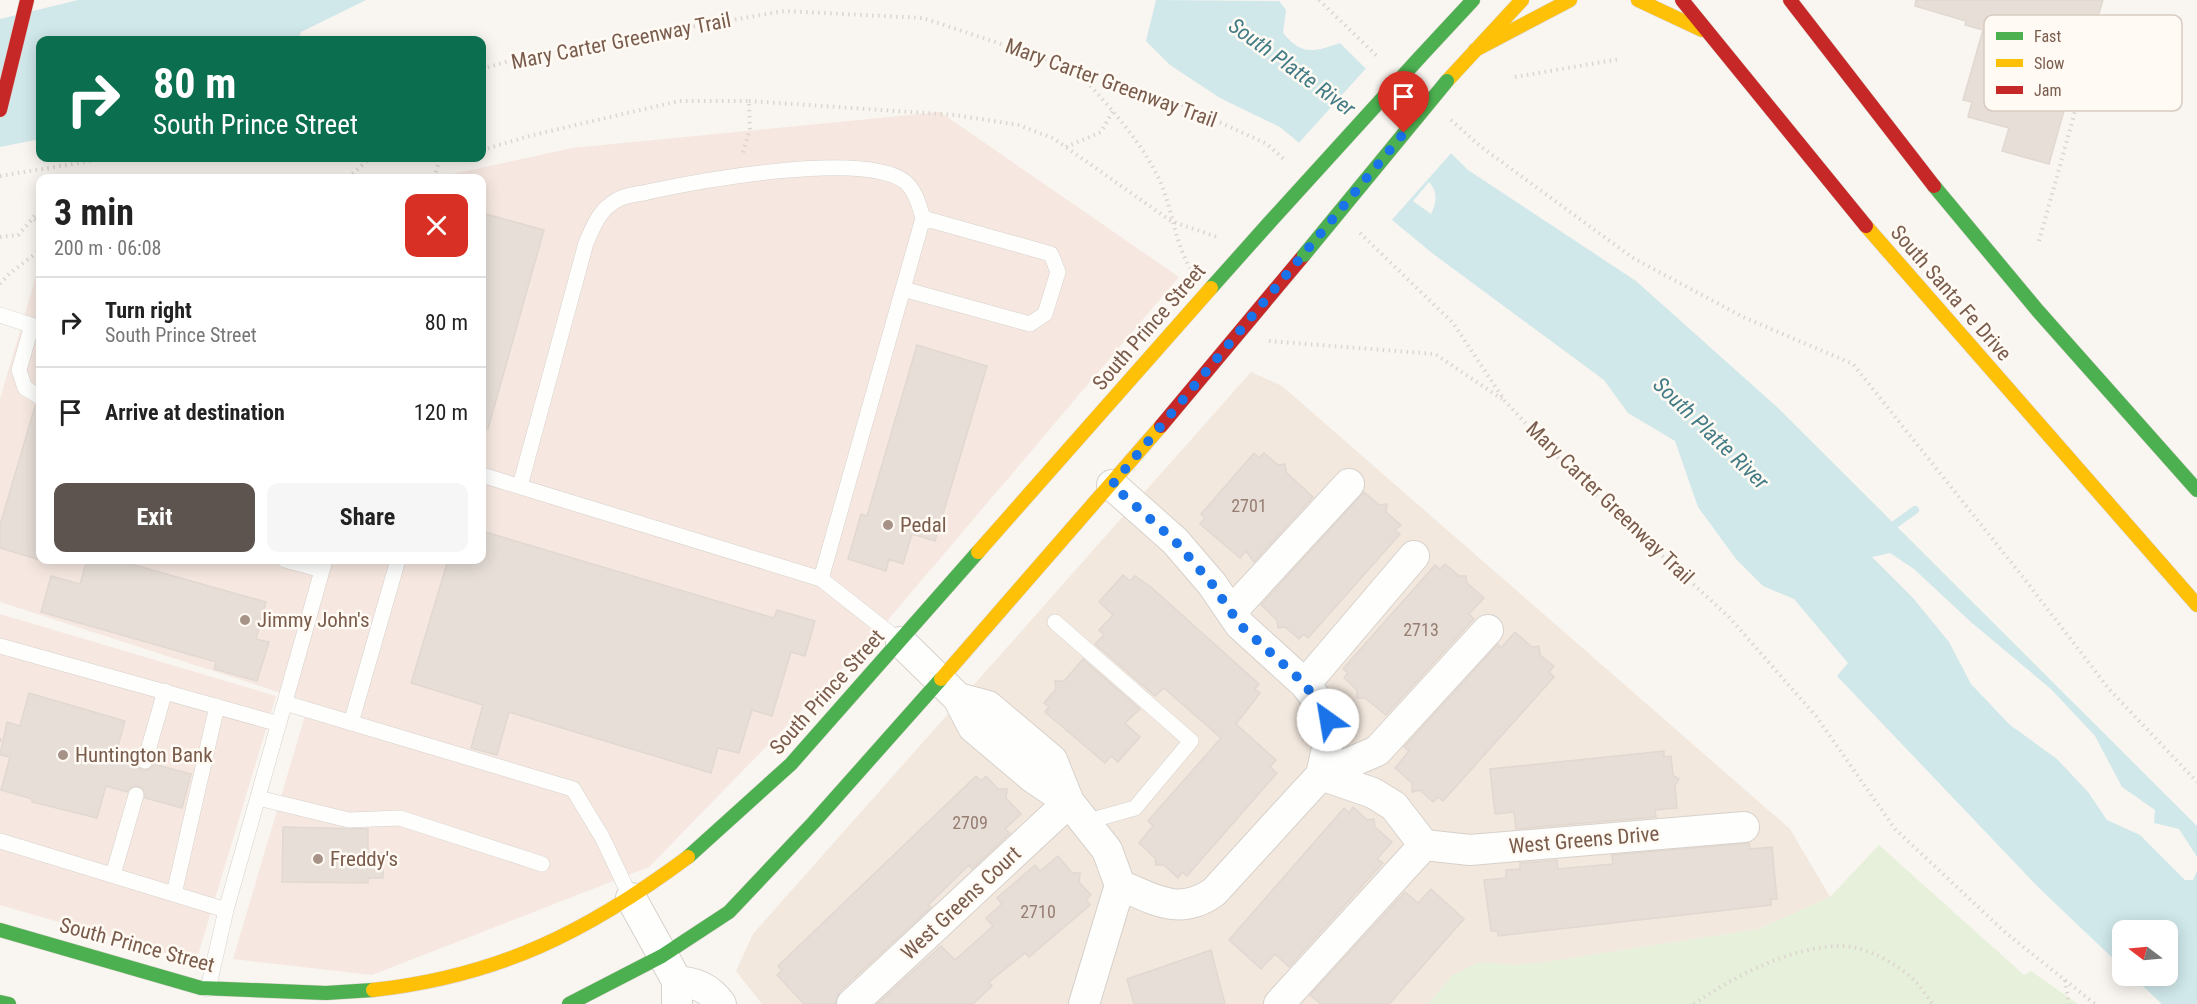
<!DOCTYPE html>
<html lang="en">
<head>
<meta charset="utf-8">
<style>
  body { margin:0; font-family:"Roboto Condensed",sans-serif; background:#f6f6f6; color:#222; height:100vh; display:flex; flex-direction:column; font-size:22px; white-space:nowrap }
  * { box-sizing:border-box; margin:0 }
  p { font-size:20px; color:#767676 }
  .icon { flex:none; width:33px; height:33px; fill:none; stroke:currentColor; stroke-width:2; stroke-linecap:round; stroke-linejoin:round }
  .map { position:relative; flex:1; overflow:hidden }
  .side { position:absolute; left:36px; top:174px; width:450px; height:390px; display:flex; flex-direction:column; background:#fff; border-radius:12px; box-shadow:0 3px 15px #0003 }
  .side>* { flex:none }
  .hud { position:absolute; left:36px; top:36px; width:450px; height:126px; border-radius:12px; box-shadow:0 3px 15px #0003; background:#0b6e4f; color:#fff; overflow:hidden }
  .needle { width:39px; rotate:286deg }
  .controls { position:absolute; left:2112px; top:920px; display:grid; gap:12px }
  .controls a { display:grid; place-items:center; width:66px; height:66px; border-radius:12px; background:#fff; box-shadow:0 3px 15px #0003; font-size:30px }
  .pin { position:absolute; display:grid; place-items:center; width:51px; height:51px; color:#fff; margin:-62px -26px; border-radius:50% 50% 50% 0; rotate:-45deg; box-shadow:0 0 6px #0007 }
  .pin .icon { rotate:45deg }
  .me { position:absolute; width:66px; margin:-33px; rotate:328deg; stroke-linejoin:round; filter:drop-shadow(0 0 4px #0008) }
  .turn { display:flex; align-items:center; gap:21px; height:126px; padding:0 18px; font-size:27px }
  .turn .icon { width:78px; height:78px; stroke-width:2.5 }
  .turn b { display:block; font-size:42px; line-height:51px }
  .round { display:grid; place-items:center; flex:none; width:63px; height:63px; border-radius:12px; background:#f6f6f6 }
  .overview { display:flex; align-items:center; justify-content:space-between; height:102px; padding:0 18px }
  h1 { font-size:36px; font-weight:700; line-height:45px }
  .action { display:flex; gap:12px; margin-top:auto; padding:12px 18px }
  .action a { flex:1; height:69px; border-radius:12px; background:#5d544f; color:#fff; font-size:24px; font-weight:700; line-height:69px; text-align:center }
  .action a+a { background:#f6f6f6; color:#222 }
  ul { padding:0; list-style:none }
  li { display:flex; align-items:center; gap:18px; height:90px; padding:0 18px; border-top:2px solid #e0e0e0 }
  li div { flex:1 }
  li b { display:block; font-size:22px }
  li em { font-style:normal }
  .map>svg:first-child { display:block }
  .residential { fill:#f2e8de }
  .commercial { fill:#f6e8e1 }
  .green { fill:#e7f0db }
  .water { fill:#d0e8ea; fill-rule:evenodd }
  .pier { fill:#f9f5f0 }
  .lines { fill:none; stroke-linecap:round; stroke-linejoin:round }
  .stream { stroke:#d0e8ea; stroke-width:8 }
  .building { fill:#e6ded7; stroke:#e2d8d2; stroke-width:1.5 }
  .lane-casing { stroke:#d7d1cb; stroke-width:16 }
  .street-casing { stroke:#d7d1cb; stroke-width:32 }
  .fast-casing { stroke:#d9d2cb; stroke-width:15 }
  .slow-casing { stroke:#d9d2cb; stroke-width:15 }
  .jam-casing { stroke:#d9d2cb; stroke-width:15 }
  .path { stroke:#dcd5d0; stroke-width:4; stroke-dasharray:1.5 4.5; stroke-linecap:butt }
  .lane { stroke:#fefefd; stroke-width:15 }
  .street { stroke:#fefefd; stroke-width:30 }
  .fast { stroke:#4caf50; stroke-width:14 }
  .slow { stroke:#ffc107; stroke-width:14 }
  .jam { stroke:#c62828; stroke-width:14 }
  .fast-bridge-casing { stroke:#d9d2cb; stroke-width:15; stroke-linecap:butt }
  .fast-bridge { stroke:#4caf50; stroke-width:14 }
  .route { stroke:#1a73e8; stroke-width:10; stroke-dasharray:0 18 }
  .poi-dot { fill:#a69286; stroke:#fffaf3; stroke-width:2 }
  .labels { text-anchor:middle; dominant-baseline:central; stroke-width:5; stroke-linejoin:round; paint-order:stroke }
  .number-label { font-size:18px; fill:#977e72 }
  .street-label { font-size:21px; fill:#7a5c4d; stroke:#fffaf3 }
  .poi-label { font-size:21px; fill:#7a5c4d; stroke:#fffaf3; text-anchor:start }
  .water-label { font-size:22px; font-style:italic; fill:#437c86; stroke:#fffaf3 }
  .key { fill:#fffaf3; stroke:#d7cbc1; stroke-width:1.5 }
  .key-label { font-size:16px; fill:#7a5c4d }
</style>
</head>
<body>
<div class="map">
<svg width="2197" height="1004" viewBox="0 0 2197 1004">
  <rect width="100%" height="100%" fill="#f9f5f0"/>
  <path class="residential" d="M1251,372L1282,386L1790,829L1830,897L1759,929L1462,975L1435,1004H762L736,971L753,934Z"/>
  <path class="commercial" d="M940,112L1179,277L876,634L649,867L372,975L233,959L309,702L0,602V399L39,266L40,560H482V178H434L572,148Z
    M0,614L276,696L196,962L0,905Z"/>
  <path class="green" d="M1879,845L2024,975L2031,971L2078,1004H1428L1453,975L1479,962L1515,965L1552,961L1759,929L1830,897Z"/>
  <path class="water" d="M78,0H366L301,32L298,40H40V139L0,147V19Z
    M1156,0L1279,1L1286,10L1283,33C1302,56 1314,52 1340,43L1468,170L1636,281L1777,407L2197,826V857L2179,829L2154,823L2155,810L2122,787L2095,736L2051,689L1972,623L1914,569L1890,553L1872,557L1913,598L1949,642L1971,684L2010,725L2057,759L2088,792L2107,820L2140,835L2185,880H2193L2197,871V1004H2162L2131,975H2168V930H2122V967L2039,888L1837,676L1848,663L1794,599L1763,586L1736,559L1698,507L1675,441L1628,413L1604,380L1432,253L1280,127L1220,98L1170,65L1146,41ZM1429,182C1438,192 1437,202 1431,214L1413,201Z"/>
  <path class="pier" d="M1368,66L1453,151L1390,222L1297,145Z"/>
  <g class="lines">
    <path class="stream" d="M1887,530L1915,510"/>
  </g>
  <path class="building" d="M1916,0H2103L2092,36L2100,49L2077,64L2049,164L2002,151L2009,128L1968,117L1972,102L1963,100L1983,30L1965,25L1966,21L1915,6Z
    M482,213L544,230L488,429L482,428Z
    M917,345L987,366L935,541L912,534L903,564L889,559L886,571L848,559L861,514L867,516Z
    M35,406L40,407V560L0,548V525Z
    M1254,453L1259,458L1264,453L1278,465L1285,464L1286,472L1313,497L1254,562L1246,551L1240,558L1200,524L1205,518L1201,514Z
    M1364,492L1379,505L1387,504L1386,512L1401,525L1395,530L1400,534L1308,638L1304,634L1299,639L1285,627L1278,628L1277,620L1261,605Z
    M482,531L774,618L777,610L815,621L805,656L791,652L772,716L752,710L739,753L718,748L711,773L509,712L497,755L471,748L483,705L411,683L448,560H482Z
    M87,560H117L266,602L256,639L269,642L257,681L214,669L216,662L41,612L51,576L80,584Z
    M1445,564L1459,576H1466L1467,583L1484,598L1469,614L1474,619L1386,715L1365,698H1357V690L1344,678L1348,673L1343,669L1435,565L1440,569Z
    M1123,575L1130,581L1135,576L1151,587L1259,684L1255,689L1260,693L1236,724L1276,760L1270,767L1277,773L1187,876L1182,872L1178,878L1164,865H1156L1155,858L1139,843L1153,826L1148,821L1221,738L1164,688L1155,696L1095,644L1104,635L1099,630L1113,615L1099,602Z
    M1515,632L1532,647L1539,646L1540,655L1554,666L1549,672L1554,677L1443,801L1438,797L1433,802L1420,790L1412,792V783L1395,768L1409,751L1404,747L1498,644L1501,648Z
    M1083,659L1140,709L1125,723L1140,737L1118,762L1111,756L1105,763L1045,712L1049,707L1044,703L1056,689L1055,681H1064Z
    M29,693L125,721L116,753L136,758V764L142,770H148L154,764L191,774L182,808L145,798L143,789L138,786L130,788L127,792L106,786L97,818L32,802V799L1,790L10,757L0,755L7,722L20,726Z
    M1664,751V757L1671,756L1673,775L1679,779L1675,786L1677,808L1655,810L1656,817L1516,829L1514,812L1495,814L1490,769Z
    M976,776L981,781L986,776L998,789H1007L1006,798L1021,814L1005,829L1010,833L972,869L969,865L928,905L931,907L840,991L835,1004H804L777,975L782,970L778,966Z
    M1353,807L1367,820L1374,819L1375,827L1392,842L1377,859L1383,863L1289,967L1275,954L1261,969L1229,940L1344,808L1349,813Z
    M283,827L368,829V853H384L383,878H368V883L282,882Z
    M1749,843L1750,849L1772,847L1777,899H1771V905L1498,936V931H1491L1484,880L1506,878V870L1520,869V863L1557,860L1558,869L1613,864L1612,855Z
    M1058,856L1072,873H1080L1079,882L1091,895L1086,899L1090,905L1029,957L1025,953L989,982L992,986L973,1004H877L941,946L955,960L993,926L986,918L1002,904L997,898L1035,865L1040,871Z
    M1431,889L1464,919L1389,1004H1321L1310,995L1405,892L1418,903Z
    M1211,950L1225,1004H1134L1127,979Z"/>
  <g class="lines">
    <defs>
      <path id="lane" d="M903,289L1030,324L1045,314L1058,272L1051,254L923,218
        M0,315L40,328
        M32,325L19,370L25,388L40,397
        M482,475L821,579L901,642
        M520,486L586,243C594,225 599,210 617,200C627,194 642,194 652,191C703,180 862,151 904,181C915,189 919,205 923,218L821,579
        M285,560L322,570
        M1055,622L1191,741L1135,808L1085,822
        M0,646L279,724
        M285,703L573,789L602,837L631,898
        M351,723L398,560
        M145,761L165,691
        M258,798L349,820L400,818L542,864
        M0,841L226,910
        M113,875L136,795
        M174,894L217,706
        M208,989L226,910L325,560"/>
      <path id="street" d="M1231,612L1349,484
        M901,642L958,698L973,727L1032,777L1069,802
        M1305,684L1414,556
        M958,698L988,706L1052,760L1069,802L1107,850L1120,885C1154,899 1179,917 1214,892L1321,775L1330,735L1328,719L1321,705L1305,684L1240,625L1212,584L1175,541L1112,485
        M1321,775L1377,751L1488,630
        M1424,845L1470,850L1744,827
        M631,898L677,981V1004
        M677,981C697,983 709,988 721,1004
        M852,1004L1069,802
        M1084,1004L1120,885
        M1279,1004L1424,845L1394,806L1373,793L1321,775"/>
      <path id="fast" d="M1420,57L1473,0
        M1934,186L2038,311L2197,490
        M1211,288L1269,223
        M688,857L791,764L978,552
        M0,930L201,988L326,993L373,990
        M0,1002L9,1004
        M569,1004L662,956L729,912L814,822L941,679"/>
      <path id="slow" d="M1638,0L1702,30
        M1475,50L1570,0
        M1447,81L1522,0
        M1866,226L2197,605
        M978,552L1211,288
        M941,679L1161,426
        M373,990C499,976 587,932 688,857"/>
      <path id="jam" d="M1682,0L1866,226
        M1790,0L1934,186
        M0,110L27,0
        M1161,426L1304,255"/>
    </defs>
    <use href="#lane" class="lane-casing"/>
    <use href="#street" class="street-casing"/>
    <use href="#fast" class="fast-casing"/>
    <use href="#slow" class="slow-casing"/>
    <use href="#jam" class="jam-casing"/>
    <path class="path" d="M1319,0L1379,58
      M1074,68C1105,102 1137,135 1158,177C1172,206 1174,240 1190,268
      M482,69L529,55L784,11L923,18L1178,103L1267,144L1286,161
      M1515,77L1620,59
      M749,101L955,115L1018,125L1053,138L1171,221L1217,237
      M1451,120L1480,146L1633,258L1743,317L1853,364L2026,581L2109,689L2197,782
      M1066,147L1101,132L1113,111
      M482,150L533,135L679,101H749L750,130L742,155
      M0,176L109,158
      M348,178L370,158
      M434,178L440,158
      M35,219L40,225
      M1360,233L1453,323L1505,401L1574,475L1728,616L1816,716L1895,829L2006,933L2095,1004
      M0,237L18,235L40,210
      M2039,241L2084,79L2114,87
      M0,284L9,274L40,250
      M1269,341L1435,354L1502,399
      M0,740H2
      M2065,980L2069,1004
      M1694,1004C1735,976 1791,946 1842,946C1866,946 1900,965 1916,982C1922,988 1927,997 1933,1004"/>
    <use href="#lane" class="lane"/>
    <use href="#street" class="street"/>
    <use href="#fast" class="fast"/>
    <use href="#slow" class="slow"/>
    <use href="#jam" class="jam"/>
    <defs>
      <path id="fast-bridge" d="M1269,223L1420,57
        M1304,255L1447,81"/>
    </defs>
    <use href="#fast-bridge" class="fast-bridge-casing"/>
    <use href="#fast-bridge" class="fast-bridge"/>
  </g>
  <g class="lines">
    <path class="route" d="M1328,720L1305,684L1240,625L1212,584L1175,541L1112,485L1404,133"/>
  </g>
  <g class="poi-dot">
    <circle cx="888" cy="525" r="6"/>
    <circle cx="245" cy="620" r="6"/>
    <circle cx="63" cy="755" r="6"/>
    <circle cx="318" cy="859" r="6"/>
  </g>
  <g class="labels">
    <g class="number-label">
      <text x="1249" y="505">2701</text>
      <text x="1421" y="629">2713</text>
      <text x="970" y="822">2709</text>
      <text x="1038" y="911">2710</text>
    </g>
    <g class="street-label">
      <text transform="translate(621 41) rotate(-11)">Mary Carter Greenway Trail</text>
      <text transform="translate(1111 83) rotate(20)">Mary Carter Greenway Trail</text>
      <text transform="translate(1951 293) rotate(49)">South Santa Fe Drive</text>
      <text transform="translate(1149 327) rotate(-49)">South Prince Street</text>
      <text transform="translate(1610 503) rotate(44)">Mary Carter Greenway Trail</text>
      <text transform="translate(827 692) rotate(-48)">South Prince Street</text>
      <text transform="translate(1584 840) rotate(-5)">West Greens Drive</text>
      <text transform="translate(961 903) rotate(-43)">West Greens Court</text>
      <text transform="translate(137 945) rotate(15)">South Prince Street</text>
    </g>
    <g class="poi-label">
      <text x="900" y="525">Pedal</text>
      <text x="257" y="620">Jimmy John's</text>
      <text x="75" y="755">Huntington Bank</text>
      <text x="330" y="859">Freddy's</text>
    </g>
    <g class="water-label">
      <text transform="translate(1292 67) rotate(36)">South Platte River</text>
      <text transform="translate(1711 433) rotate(44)">South Platte River</text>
    </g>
  </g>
  <rect x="1984" y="15" width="198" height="96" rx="9" class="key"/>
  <rect x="1996" y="32" width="27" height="8" fill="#4caf50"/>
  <rect x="1996" y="59" width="27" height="8" fill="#ffc107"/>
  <rect x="1996" y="86" width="27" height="8" fill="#c62828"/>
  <g class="key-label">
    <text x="2034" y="42">Fast</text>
    <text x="2034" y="69">Slow</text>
    <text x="2034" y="96">Jam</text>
  </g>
</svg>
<div class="controls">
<a><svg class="needle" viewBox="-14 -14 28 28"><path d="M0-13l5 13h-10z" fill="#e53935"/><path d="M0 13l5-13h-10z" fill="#767676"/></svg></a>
</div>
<div class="pin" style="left:1404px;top:133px;background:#d93025"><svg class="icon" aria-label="arrive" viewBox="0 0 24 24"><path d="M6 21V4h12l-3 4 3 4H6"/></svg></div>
<svg class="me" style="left:1328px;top:720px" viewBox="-20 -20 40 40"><circle r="19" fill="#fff"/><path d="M0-13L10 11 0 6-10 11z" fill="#1a73e8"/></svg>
<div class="hud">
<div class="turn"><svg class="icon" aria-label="right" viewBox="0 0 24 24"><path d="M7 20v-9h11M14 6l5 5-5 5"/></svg><div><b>80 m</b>South Prince Street</div></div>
</div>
<section class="side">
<div class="overview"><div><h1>3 min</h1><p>200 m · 06:08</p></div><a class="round" style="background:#d93025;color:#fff"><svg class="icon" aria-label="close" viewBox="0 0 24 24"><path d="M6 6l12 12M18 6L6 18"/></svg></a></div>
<ul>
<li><svg class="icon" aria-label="right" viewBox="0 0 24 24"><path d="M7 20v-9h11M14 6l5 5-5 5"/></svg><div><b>Turn right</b><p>South Prince Street</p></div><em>80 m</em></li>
<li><svg class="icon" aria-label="arrive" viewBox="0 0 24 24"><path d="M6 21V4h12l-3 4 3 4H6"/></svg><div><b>Arrive at destination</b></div><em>120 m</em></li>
</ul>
<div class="action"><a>Exit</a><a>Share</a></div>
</section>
</div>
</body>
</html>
